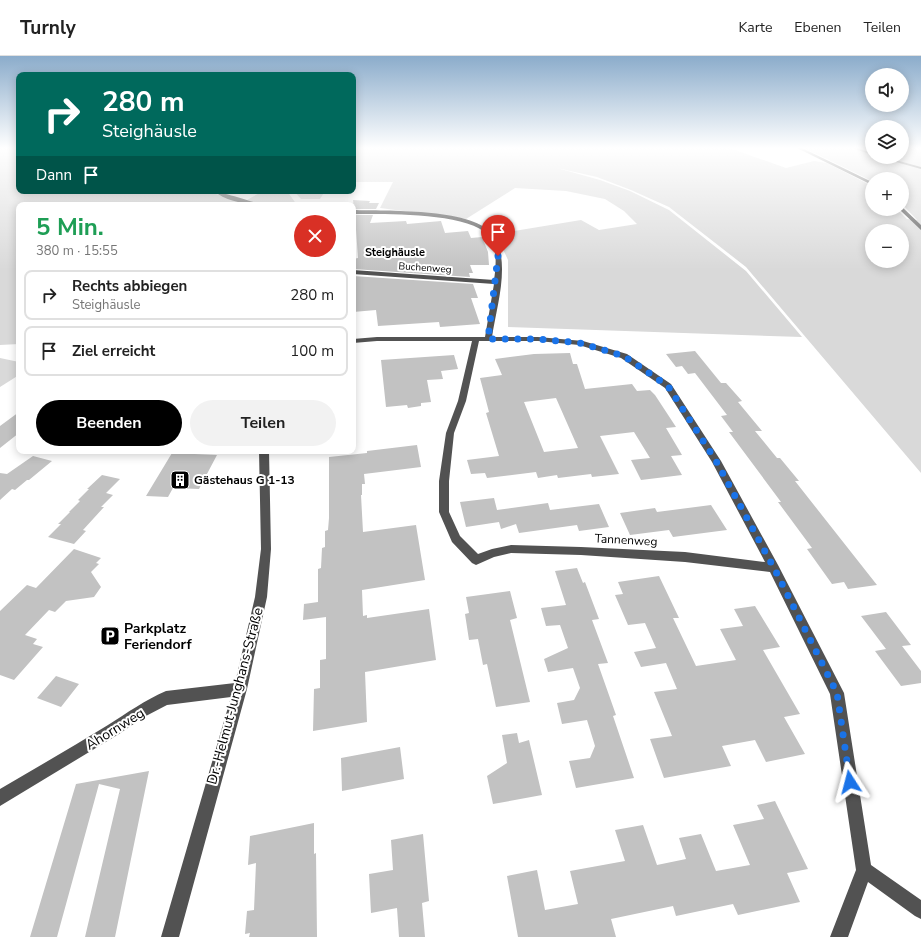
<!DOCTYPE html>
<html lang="de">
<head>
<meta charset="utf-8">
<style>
  body { margin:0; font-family:"Nunito Sans",sans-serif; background:#f2f2f2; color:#222; height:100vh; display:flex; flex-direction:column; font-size:15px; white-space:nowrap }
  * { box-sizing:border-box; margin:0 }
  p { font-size:13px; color:#767676 }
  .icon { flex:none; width:22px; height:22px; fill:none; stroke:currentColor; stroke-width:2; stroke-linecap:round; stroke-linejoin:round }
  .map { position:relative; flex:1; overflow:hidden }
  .sheet { position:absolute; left:16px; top:146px; width:340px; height:252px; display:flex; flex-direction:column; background:#fff; border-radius:8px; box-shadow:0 2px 10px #0003 }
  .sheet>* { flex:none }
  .banner { position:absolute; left:16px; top:16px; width:340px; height:122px; border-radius:8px; box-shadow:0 2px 10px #0003; background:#00695c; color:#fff; overflow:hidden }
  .controls { position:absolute; left:865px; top:12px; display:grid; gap:8px }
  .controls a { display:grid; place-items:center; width:44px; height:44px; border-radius:50%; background:#fff; box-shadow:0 2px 10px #0003; font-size:20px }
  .pin { position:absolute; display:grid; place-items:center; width:34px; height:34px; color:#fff; margin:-41px -17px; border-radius:50% 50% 50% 0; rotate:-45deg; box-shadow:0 0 4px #0007 }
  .pin .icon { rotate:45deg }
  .me { position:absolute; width:44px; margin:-22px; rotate:351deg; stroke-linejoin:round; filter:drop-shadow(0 0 3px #0008) }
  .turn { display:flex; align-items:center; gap:14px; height:84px; padding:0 20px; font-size:18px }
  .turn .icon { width:52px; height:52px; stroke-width:2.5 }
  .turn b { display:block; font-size:28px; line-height:34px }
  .then { display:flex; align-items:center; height:38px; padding:0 20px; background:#0003; gap:8px; font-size:15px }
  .round { display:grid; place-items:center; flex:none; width:42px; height:42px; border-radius:21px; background:#f2f2f2 }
  .head { display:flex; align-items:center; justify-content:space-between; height:68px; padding:0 20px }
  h1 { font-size:24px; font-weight:700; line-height:30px; color:#1e9e55 }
  .primary-button { display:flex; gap:8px; margin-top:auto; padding:8px 20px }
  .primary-button a { flex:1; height:46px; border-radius:24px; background:#000; color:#fff; font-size:16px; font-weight:700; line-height:46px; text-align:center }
  .primary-button a+a { background:#f2f2f2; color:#222 }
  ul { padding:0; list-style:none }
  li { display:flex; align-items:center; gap:12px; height:50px; margin:0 8px 6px; padding:0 12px; border:2px solid #e0e0e0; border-radius:8px }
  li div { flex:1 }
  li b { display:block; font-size:15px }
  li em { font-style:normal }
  header { display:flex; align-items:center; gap:24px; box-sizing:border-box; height:56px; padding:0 20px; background:#fff; border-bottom:1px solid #e0e0e0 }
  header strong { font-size:19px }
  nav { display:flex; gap:22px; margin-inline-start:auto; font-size:14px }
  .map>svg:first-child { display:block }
  .green { fill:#d9d9d9; fill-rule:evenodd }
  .building { fill:#c2c2c2; fill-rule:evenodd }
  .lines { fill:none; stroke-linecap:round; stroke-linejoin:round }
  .minor { fill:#525252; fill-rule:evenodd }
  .route { stroke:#1a73e8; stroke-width:7; stroke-dasharray:0 12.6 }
  .labels { text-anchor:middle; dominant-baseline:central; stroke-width:4; stroke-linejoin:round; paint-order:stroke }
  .far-street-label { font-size:10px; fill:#000; stroke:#fff }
  .far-neighbourhood-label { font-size:11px; font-weight:bold; fill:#000; stroke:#fff }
  .poi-label { font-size:12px; font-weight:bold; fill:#000; stroke:#fff; text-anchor:start }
  .street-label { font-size:12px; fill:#000; stroke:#fff }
  .near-poi-label { font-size:14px; font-weight:bold; fill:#000; stroke:#fff; text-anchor:start }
  .near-street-label { font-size:14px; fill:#000; stroke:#fff }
</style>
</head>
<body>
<header>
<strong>Turnly</strong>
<nav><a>Karte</a><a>Ebenen</a><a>Teilen</a></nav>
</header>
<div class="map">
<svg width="921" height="881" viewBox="0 0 921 881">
  <rect width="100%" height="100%" fill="#fff"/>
  <path class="green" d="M0,91H19V135H212L216,138L254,149H19V288L0,289Z
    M353,91H726L786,112L814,105L827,107L872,130V153H897L907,163L917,164L902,148V123H872V125L802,91H848L872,99V101H878L921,112V417L746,211L669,151L631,134L597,121L557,112L600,124L630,135L669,154L746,215L802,281L508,271V204L496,178L581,164L599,174L637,168L624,155L605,143L566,135L515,132L466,163L380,152L393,126H353ZM872,175H902V205H872Z
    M902,91H921V111L884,101H902Z
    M263,135H287L297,149C280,149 263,151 247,144Z
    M294,135H325L320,143H301Z
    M0,302L19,306V319L0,331Z"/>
  <path class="building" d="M353,144L370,145L369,147H379L376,153H354Z
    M355,159H373L370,167L406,165L407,168L441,165L445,177L468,175L471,182L482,181L488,196L489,209H470L473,217H469L470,221L353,213V203L358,202Z
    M353,220L473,228L478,242H471L480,268L440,271L439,266L378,270L376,254L353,256Z
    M695,295L721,327H726L742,345L738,346L762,375H755L777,402H780L799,425H795L877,529L848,533L844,526L832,528L807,493L812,492L778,446H781L729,376H733L721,360L727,359L695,317L688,318L682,310L676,311L666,298Z
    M570,297L573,308H577L585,333L632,328L637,335L650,334L655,339L676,371L666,372L682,399L671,400L682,419L641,424L631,404L650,402L634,376L600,380L619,418L592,421L591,418L558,422L557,419L538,422L536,416L487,422L485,417L471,418L467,404L499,400L486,357L489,356L480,322L502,319L495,303L534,298ZM556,342L578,392L544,396L524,346Z
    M454,299L458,313L441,315L443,323L427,324L431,346L421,347V350L408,352L407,349L386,351L381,304Z
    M19,356V377L0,392V370Z
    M417,389L421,411L364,418L365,428H362V439H361L363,476L416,469L425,524L362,534L363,560L367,559V562L429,553L436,604L365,616L367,666L313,675L314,633L320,632V604L326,603V561L303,564L304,548L318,546V513L321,512L322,492L325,491V475L328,474L329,462V401L367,397V395Z
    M172,397L217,399L199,433L173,432L168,441L146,440Z
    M33,400L52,405L29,424H27L15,434L12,433L0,444V417L7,418Z
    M102,419L120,423L106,437L113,439L101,451H104L83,474L86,475L74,488L48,481L61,468H58L70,456H69L80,445L78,444L89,433H87Z
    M494,442L497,454L548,447L550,454L599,448L609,471L579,475L577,469L519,477L516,468L501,473L499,466L466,471L460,446Z
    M711,449L727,474L673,481L669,474L630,479L620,457L655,452L657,456Z
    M74,493L101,502L96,507L99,508L91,516L101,531L94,541L66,545L55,556L49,554L25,579L37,583L33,588L43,591L14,624L0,619V555L27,529L36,532Z
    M577,512L583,527L585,526L599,563L592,564L608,607L598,608L616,659L613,660L634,722L576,732L569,705L590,702L595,690L587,664L562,668L557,647L574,644L580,632L573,612L548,616L544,603L568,592L560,569L546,570L541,552L566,549L555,515Z
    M659,520L679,562H673L696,610L736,604L720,573L743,570L734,553L755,550L780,591L763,594L800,658L784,661L805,698L766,706L755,684L722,690L731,710L664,722L650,683L672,680L654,636L677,633L666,607L641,611L634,596L656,592L645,567L628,569L615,539L623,538L618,526Z
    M510,535L517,562L510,564L530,646L496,651L487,608L483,609L478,583L469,584L465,558L469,557L466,541Z
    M886,556L911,589L902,590L921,615V627L901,630L875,595L886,593L861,560Z
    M56,620L79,628L61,651L37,642Z
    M517,677L519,687L529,684L542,739L493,748L487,720L507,707L502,679Z
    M400,691L404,723L342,735L341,702Z
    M149,715L115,881H85L120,733L99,728L57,881H30L76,728Z
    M775,745L808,813L787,817L800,846L738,859L733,848L676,860L673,850L611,863L616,881H518L507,820L537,814L545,854L578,848L570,815L625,805L615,774L643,769L657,809L686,803L679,782L701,778L716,815L750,809L733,769L764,763L757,749Z
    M314,767V798L316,797L317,881H249L250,877L245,878L247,855L254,854L256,807L248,809L250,780Z
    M423,778L429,845L422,847L425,881H399L397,852L371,857L369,818L393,814L391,784Z"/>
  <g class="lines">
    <path class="minor" d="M795,91H800L872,126V129Z
      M849,91H854L872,97V99Z
      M878,101H885L921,111V113Z
      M214,135C217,135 258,147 262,149C247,149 225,145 214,135Z
      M902,151L921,169V174L900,154L899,153H902Z
      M353,154C386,155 469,152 492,177C497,182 500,192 501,199C505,226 496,255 492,281H538L583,285L627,298L671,328L721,405L778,509L844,637L871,809L921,844V863L915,860L868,826L848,881H830L856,814L830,638L770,516L685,506L581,499L511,497L494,501L476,509L472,507L452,486L439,456V425L446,377L458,345L472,285H377L353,287V283L377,281H485L494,228L353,218V214L494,224C496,211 498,190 488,179C467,156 384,158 353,158ZM479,285H538L579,289L621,302L665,332L712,406L765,506L685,496L581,491L511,489L492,493L478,498L460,480L449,456V425L454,377L466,345Z
      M259,395H269L271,493L267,541L247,633L179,881H161L231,641L167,649L144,661L119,678L0,750V733C36,712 72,691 108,669C127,657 145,644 166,635L235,627L255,541L261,493Z"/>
  </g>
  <linearGradient id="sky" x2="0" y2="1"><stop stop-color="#8baccb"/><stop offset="0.43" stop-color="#fff"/><stop offset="1" stop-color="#fff" stop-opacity="0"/></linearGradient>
  <rect width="921" height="214" fill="url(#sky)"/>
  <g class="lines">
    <path class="route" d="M498,200L488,283H538L580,287L624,300L668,330L716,405L774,512L837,637L850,726"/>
  </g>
  <defs>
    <symbol id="building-square" viewBox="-11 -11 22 22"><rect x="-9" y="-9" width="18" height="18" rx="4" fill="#000" stroke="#fff"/><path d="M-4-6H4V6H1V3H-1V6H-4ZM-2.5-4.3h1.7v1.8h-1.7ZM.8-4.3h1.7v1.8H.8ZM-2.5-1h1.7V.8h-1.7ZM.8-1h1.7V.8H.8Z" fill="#fff"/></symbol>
    <symbol id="parking-square" viewBox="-11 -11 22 22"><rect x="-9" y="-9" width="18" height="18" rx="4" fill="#000" stroke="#fff"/><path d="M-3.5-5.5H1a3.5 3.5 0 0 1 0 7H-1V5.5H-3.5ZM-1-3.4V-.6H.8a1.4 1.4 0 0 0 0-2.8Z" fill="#fff"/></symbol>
  </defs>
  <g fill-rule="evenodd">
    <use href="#building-square" x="169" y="413" width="22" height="22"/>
    <use href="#parking-square" x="99" y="569" width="22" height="22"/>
  </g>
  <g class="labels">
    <g class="far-street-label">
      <text transform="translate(425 212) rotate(4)">Buchenweg</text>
    </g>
    <g class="far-neighbourhood-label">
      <text x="395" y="196">Steighäusle</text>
    </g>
    <g class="poi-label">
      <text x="194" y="424">Gästehaus G 1-13</text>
    </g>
    <g class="street-label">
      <text transform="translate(626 484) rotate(3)">Tannenweg</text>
    </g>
    <g class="near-poi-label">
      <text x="124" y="572">Parkplatz<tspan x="124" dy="16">Feriendorf</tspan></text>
    </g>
    <g class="near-street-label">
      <text transform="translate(235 640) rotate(-75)">Dr.-Helmut-Junghans-Straße</text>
      <text transform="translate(115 673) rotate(-32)">Ahornweg</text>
    </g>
  </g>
</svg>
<div class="controls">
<a><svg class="icon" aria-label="sound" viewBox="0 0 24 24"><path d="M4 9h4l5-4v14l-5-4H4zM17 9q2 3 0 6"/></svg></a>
<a><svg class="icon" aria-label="layers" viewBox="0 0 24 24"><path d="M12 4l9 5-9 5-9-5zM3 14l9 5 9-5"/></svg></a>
<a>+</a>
<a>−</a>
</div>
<div class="pin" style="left:498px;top:200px;background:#d93025"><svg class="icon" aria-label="arrive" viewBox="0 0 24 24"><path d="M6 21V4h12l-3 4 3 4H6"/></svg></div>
<svg class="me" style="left:850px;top:726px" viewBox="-20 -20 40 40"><path d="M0-17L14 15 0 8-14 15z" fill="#1a73e8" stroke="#fff" stroke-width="4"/></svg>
<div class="banner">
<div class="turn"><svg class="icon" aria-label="right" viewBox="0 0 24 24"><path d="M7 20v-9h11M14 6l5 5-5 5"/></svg><div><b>280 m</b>Steighäusle</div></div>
<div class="then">Dann<svg class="icon" aria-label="arrive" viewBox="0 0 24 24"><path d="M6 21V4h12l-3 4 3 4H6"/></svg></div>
</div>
<section class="sheet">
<div class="head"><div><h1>5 Min.</h1><p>380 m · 15:55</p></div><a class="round" style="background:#d93025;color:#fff"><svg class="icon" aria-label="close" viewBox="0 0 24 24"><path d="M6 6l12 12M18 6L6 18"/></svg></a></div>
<ul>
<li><svg class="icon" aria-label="right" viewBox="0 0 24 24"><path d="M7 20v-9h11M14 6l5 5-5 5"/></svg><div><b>Rechts abbiegen</b><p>Steighäusle</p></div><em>280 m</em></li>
<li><svg class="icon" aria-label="arrive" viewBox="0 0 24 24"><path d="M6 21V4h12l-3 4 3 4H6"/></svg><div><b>Ziel erreicht</b></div><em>100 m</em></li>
</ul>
<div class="primary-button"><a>Beenden</a><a>Teilen</a></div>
</section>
</div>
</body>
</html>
